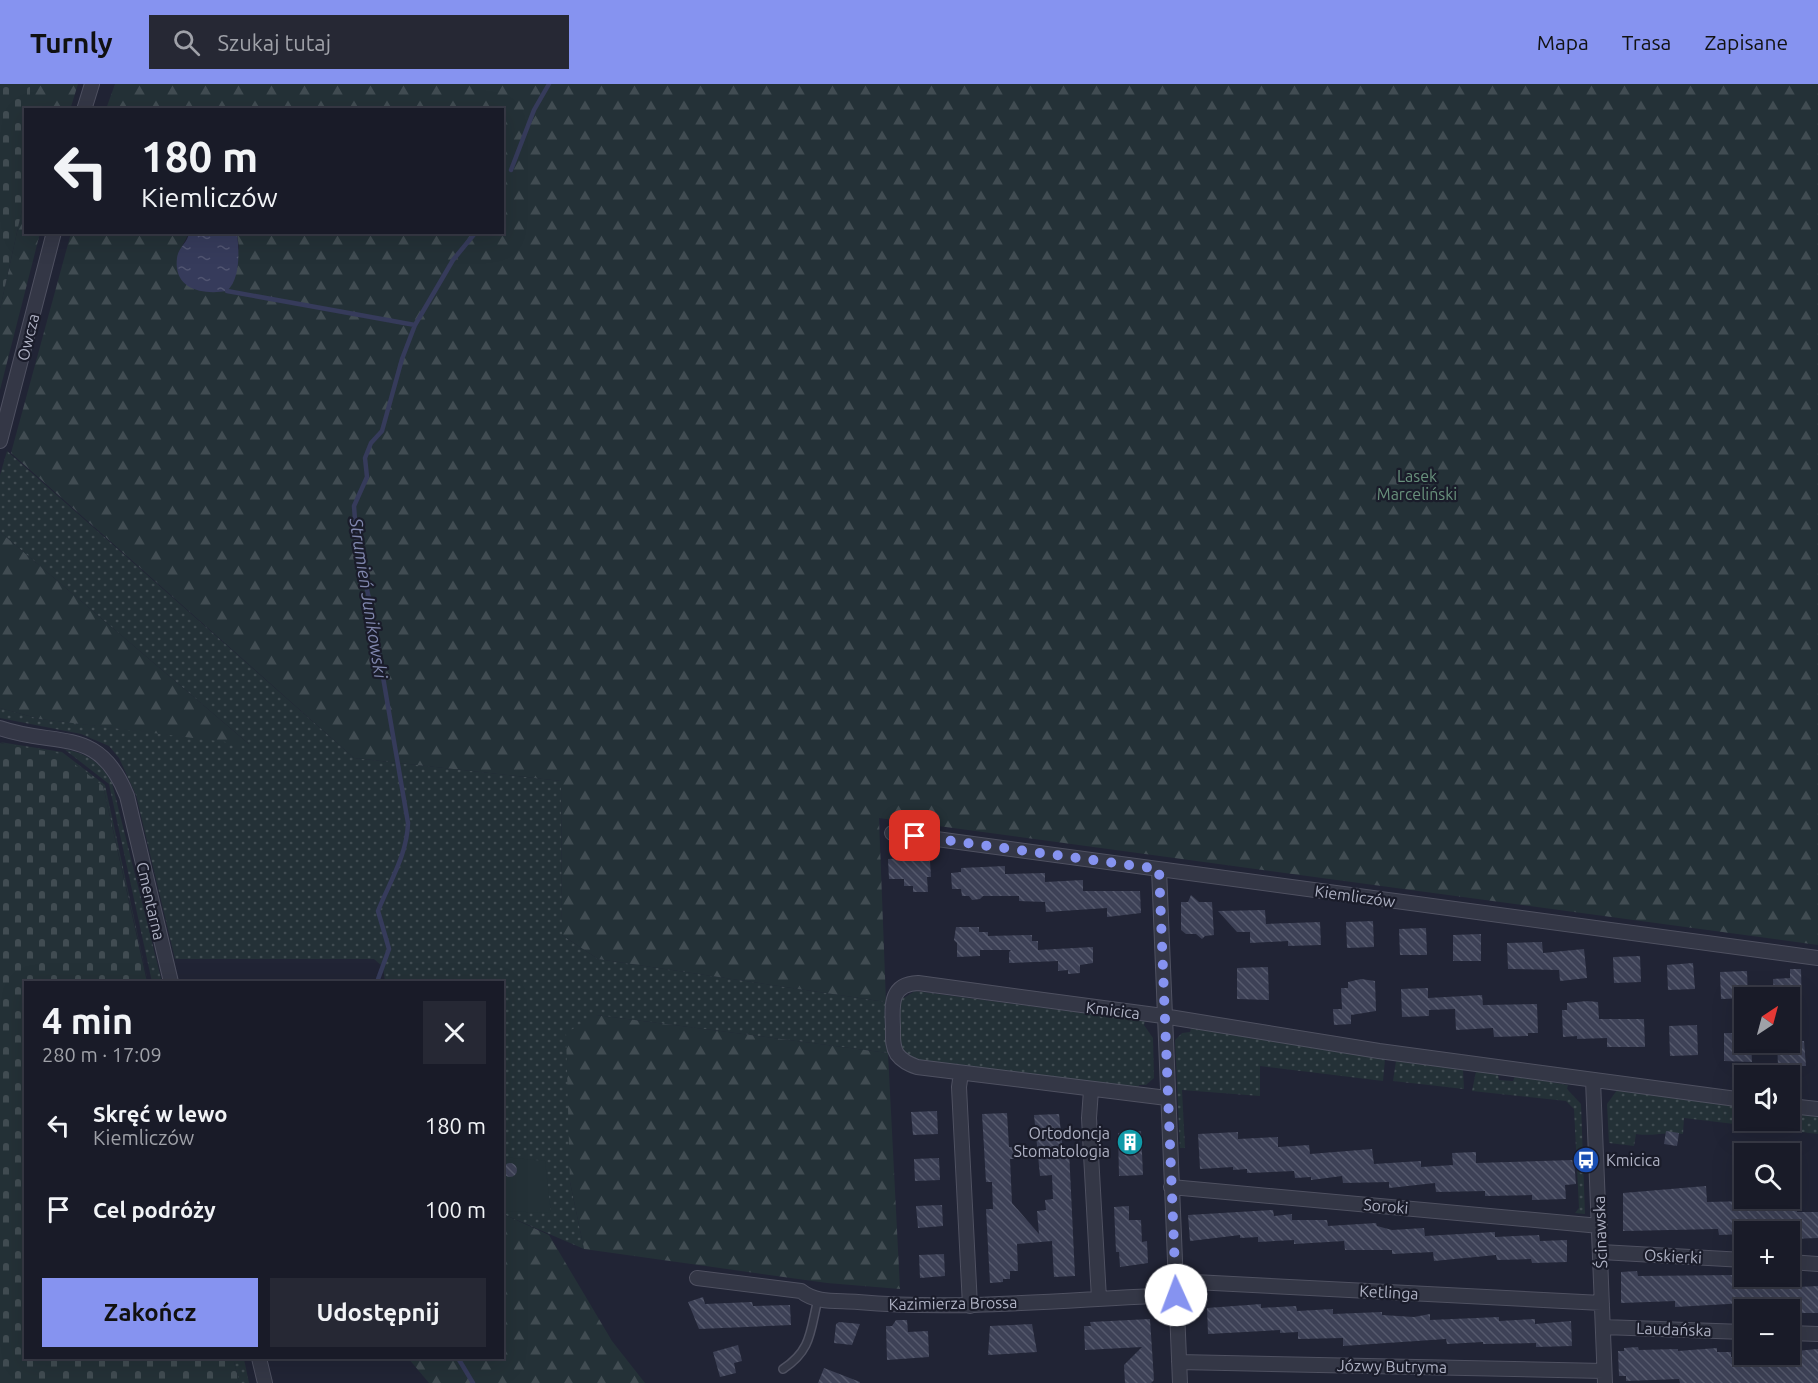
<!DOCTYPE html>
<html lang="pl">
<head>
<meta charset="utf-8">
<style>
  body { margin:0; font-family:Ubuntu,sans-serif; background:#262834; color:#f1f3f6; height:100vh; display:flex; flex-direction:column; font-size:22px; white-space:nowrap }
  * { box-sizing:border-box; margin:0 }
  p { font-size:20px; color:#9fa1a8 }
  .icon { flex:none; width:33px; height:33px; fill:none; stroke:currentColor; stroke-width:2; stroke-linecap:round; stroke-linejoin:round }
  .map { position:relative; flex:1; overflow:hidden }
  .side { position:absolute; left:24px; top:897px; width:480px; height:378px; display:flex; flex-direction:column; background:#191b28; border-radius:0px; box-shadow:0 6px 24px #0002,0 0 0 2px #373945 }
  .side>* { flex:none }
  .banner { position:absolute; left:24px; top:24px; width:480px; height:126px; border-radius:0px; box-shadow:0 6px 24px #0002,0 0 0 2px #373945; background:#191b28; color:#f1f3f6; overflow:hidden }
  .needle { width:39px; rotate:36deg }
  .buttons { position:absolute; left:1734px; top:903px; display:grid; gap:12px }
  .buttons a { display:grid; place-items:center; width:66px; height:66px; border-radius:0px; background:#191b28; box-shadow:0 6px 24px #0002,0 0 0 2px #373945; font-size:30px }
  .pin { position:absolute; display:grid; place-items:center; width:51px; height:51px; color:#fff; margin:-26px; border-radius:12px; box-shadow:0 3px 9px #0006 }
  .me { position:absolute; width:66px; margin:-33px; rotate:358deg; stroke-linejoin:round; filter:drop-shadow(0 0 4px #0008) }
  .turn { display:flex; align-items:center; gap:21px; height:126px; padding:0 18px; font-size:27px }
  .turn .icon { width:78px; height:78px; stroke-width:2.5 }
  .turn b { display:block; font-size:42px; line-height:51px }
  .round { display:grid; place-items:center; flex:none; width:63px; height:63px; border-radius:0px; background:#262834 }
  .head { display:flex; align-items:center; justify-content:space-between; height:102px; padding:0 18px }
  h1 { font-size:36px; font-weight:700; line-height:45px }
  .action { display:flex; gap:12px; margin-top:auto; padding:12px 18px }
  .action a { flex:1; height:69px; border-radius:0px; background:#8693f0; color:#111; font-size:24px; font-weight:700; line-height:69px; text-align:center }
  .action a+a { background:#262834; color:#f1f3f6 }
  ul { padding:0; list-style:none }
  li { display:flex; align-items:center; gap:18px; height:84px; padding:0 18px }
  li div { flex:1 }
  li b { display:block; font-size:22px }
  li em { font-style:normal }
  header { display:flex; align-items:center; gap:36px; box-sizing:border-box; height:84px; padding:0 30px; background:#8693f0; color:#111 }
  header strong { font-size:28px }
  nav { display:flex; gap:33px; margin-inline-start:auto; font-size:21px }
  .search { width:420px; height:54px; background:#262834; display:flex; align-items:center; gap:15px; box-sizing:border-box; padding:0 21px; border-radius:0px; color:#9fa1a8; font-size:22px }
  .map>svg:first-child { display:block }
  .grass { fill:url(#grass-dots) }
  .forest { fill:url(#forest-firs) }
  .cemetery { fill:url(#cemetery-stones) }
  .park { fill:#243137 }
  .water { fill:url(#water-ripples) }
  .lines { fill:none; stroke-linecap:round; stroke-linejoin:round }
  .stream { stroke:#363b5b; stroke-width:4.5 }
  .building { fill:url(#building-back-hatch) }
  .lane-casing { stroke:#4f5161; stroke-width:10 }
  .street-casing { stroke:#4f5161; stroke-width:16 }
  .lane { stroke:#343746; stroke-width:7 }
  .street { stroke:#343746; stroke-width:14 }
  .route { stroke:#8693f0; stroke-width:10; stroke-dasharray:0 18 }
  .labels { text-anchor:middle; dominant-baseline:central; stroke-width:4.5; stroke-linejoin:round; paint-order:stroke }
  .street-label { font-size:16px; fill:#aeb1c3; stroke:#1a1c2a }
  .park-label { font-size:16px; fill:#68917c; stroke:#1a1c2a }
  .poi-label { font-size:16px; fill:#aeb1c3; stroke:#1a1c2a; text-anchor:end }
  .water-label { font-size:18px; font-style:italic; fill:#8087ae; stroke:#1a1c2a }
</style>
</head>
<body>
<header>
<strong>Turnly</strong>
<div class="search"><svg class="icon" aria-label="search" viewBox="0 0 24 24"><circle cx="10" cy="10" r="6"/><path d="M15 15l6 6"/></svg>Szukaj tutaj</div>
<nav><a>Mapa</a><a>Trasa</a><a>Zapisane</a></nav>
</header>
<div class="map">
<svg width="1818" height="1299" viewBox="0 0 1818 1299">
  <defs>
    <pattern id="grass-dots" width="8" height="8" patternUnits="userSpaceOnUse" patternTransform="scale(1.5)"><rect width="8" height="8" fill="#243137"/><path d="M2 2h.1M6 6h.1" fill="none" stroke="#414c52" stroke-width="1.8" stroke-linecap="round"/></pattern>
    <pattern id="forest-firs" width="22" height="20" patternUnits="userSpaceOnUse" patternTransform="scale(1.5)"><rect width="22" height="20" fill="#243137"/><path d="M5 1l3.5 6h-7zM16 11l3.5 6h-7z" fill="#414c52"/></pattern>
    <pattern id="cemetery-stones" width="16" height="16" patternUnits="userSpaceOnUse" patternTransform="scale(1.5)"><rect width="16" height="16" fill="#243137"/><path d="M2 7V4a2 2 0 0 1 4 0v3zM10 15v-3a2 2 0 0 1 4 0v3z" fill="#414c52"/></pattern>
    <pattern id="water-ripples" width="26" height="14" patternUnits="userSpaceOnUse" patternTransform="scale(1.5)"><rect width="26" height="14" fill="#363b5b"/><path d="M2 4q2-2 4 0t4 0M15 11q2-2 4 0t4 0" fill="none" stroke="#515571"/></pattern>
    <pattern id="building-back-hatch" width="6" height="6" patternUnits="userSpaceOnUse" patternTransform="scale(1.5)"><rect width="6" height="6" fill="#3d4156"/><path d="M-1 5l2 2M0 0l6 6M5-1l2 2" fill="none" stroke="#565a6d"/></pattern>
  </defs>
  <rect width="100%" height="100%" fill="#212435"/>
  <path class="grass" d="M7,367L354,674L561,697L562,851L598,875L886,918L888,969L596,931L570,1098L584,1165L503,1130L502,898H385L383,883L374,875H175L136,711L119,674L109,662L81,650L0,634V624L40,635L249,660L0,448V391Z
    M0,658L62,668L105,701L148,898L103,702Z
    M64,665C87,670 101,678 112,699L162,898H152L109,700Z
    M915,907L1145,937L1144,941L1153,954L1154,994L1146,1001H1139L1138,1005L915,976L900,965L897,918Z
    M1191,944L1385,975L1383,997L1260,982V1012L1182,1006L1185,1064H1180L1175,956L1182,949L1190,948Z
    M1396,977L1463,985L1464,1005L1393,997Z
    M1476,987L1498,990L1499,996L1513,997L1515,992L1568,1001L1567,1005L1581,1020L1585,1130L1575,1129L1579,1124L1574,1025L1566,1017L1472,1007Z
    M1617,1006L1744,1023V1036H1790V1029L1818,1033V1050L1684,1034L1683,1050C1666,1047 1653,1053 1636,1050L1634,1062L1609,1059L1607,1020Z
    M233,1274L244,1275L249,1299H235L239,1297Z"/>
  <path class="forest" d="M30,0H78L70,26L30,25Z
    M115,0H1818V861L879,734L886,918L598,875L562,851L561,697L354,674L11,369L71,149H189L182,162L201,207L219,208L239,164L237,149L502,148V26L106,25Z
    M25,112L26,148L40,149L0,306V225Z
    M0,448L250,661L40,635L0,624Z
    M596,931L888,969L900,1205L827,1199L584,1165L570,1098L566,949Z
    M503,1130L549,1151L612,1257L645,1299H429L408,1274H502Z"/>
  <path class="cemetery" d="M0,0H30V25L26,26L25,112L0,225Z
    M0,659L61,670L103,702L147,898H26V1274H233L239,1297L235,1299H0Z"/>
  <path class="park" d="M502,1073L545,1077L551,1129L505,1127L502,1119Z"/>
  <path class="water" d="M189,149H237C239,166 241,194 227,207C203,211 173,206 177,174C178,164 188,158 189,149Z"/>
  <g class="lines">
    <path class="stream" d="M511,86L534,26L549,0
      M227,207L415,241
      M377,898L389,865L378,827C390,797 407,771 408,739L371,523L357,463L354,422L367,393L365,374L371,359L382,347L402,275L415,241L453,176L476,148
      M458,1274L473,1299"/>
  </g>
  <path class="building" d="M904,774V777H930L931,793H927L928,808H913V802H904V795H889L888,775Z
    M1005,782V790L1045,789V798L1083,796V807H1140L1141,829L1107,833V824L1046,828L1045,818L1019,817V812H983L980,815L972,816L969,812H962L961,805H952L951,789L961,788V784Z
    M1191,811L1199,818H1212L1214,851L1205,852L1202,855L1196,850H1186L1181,846V818H1188Z
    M1265,826L1266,840L1320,838L1321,861L1288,862V857L1250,859V848H1237L1218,827Z
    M1373,837L1374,863L1347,864L1346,838Z
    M956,843H979V848H988V852L1032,851V857H1038V866L1093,863V879L1080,881V889L1068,890V886L1058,887V877L1009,879V868L1011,866H980V872L957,873V859L954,856Z
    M1426,844L1427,871H1400L1399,845Z
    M1481,850V877H1453V851Z
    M1542,858L1543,869L1584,865L1587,894L1560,897L1559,886L1508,885L1507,859Z
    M1640,872L1641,898L1614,899L1613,873Z
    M1693,879L1695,905L1668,906L1667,881Z
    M1268,883L1269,916L1237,915V884Z
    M1790,885H1801L1802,924H1790V914H1774L1773,895L1790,894Z
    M1747,887L1748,914L1721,915L1720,888Z
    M1361,895L1375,897L1376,927L1351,931V940L1334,941L1333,925H1342L1341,904H1348V898Z
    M1428,904V914L1482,911L1483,921L1537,920L1538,949H1528V952L1494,953L1493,944L1456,946L1455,925L1429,926V932L1402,933L1401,905Z
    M1587,917L1598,918L1599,935H1644L1645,963H1607V954L1577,955V952L1563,953L1562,926H1567V919Z
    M1697,941L1698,971L1670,972L1669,942Z
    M1724,949H1744V958H1751L1752,978L1724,977Z
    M1790,957H1804L1806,982H1778L1777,958Z
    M937,1027L938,1050L913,1051L911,1028Z
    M1007,1029L1009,1063H1013L1014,1075H1010L1012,1119L1039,1150L1037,1127L1046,1126L1045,1116L1053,1115L1052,1091L1040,1092L1034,1031L1059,1030L1063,1067L1069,1066L1075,1192L1054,1193L1052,1157L1017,1160L1018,1187H1010V1195H1003V1198L990,1199L986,1125H993L992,1098H986L982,1030Z
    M1141,1047L1143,1091L1119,1092L1118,1049Z
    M1666,1047L1679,1049L1677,1062L1664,1060Z
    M1238,1048V1055L1278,1053V1063L1309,1061L1310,1070L1372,1065L1374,1080L1421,1077V1083L1453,1081L1452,1069L1476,1068V1079L1574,1076L1576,1100L1565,1101L1566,1115L1532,1116V1111L1485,1112V1107L1436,1108L1435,1099L1389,1104V1098L1343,1099L1342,1092L1311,1096V1093L1295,1094L1294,1087L1247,1089V1085L1233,1086V1083L1200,1085L1198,1050Z
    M939,1074L940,1096L915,1097L914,1075Z
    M503 1086a7 7 0 1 1 14 0a7 7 0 1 1-14 0Z
    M1706,1102L1707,1118L1749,1117V1123L1796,1121L1797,1128H1818V1154L1790,1155V1148L1719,1151L1718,1145L1623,1147V1109Z
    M942,1121L943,1142L918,1144L916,1122Z
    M1129,1122V1136H1141L1142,1158L1147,1157L1148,1179L1120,1183L1119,1168H1116L1114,1123Z
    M1273,1126L1274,1132L1292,1130V1136H1327L1328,1142L1376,1139L1377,1142L1392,1146L1424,1144L1425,1152L1495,1148V1153L1539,1151L1540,1157L1567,1156V1178L1532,1179L1531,1175L1497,1176L1496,1171L1434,1177L1433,1168L1392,1170V1166H1345L1344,1157L1294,1160V1156L1258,1158V1153L1240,1154V1151L1190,1157L1188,1131Z
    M944,1170L945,1192L920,1194L919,1171Z
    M1637,1187L1638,1192L1736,1191L1737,1200L1799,1197V1203L1818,1202V1229H1801V1220L1773,1221L1774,1226H1746V1219L1675,1223V1217L1621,1219V1188Z
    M703,1213L705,1220L752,1218L753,1222L790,1221L791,1241L699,1245L688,1218Z
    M1261,1220V1224L1296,1222L1297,1227L1333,1225V1230L1382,1228V1231L1414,1233L1430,1230V1236L1499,1233V1237L1535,1235V1240L1571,1237L1572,1262L1536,1263V1259L1483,1260V1258L1447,1260L1446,1255L1343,1262V1254L1298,1255V1248L1280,1249V1246L1208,1250L1207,1224Z
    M1150,1235L1154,1296L1151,1299H1125L1124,1281L1142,1263L1085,1266L1084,1242H1091L1090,1238Z
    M896,1236H907L908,1248L928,1247L929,1273L887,1276L886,1242H892Z
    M839,1238L860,1240L852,1261L834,1259L836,1240Z
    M1032,1240L1037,1268L988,1271L990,1242Z
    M738,1261L742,1277L734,1279L736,1289L720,1293L713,1268Z
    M1638,1263L1639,1266L1678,1265V1267L1717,1264V1268H1731V1273L1790,1270H1796V1267L1818,1265V1299H1680L1679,1295L1626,1297V1292H1619L1618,1267H1624V1264Z
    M824,1284L860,1298V1299H818Z"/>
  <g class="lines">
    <defs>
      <path id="lane" d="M783,1285C812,1266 810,1247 818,1215"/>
      <path id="street" d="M84,26L92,0
        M0,357L54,148
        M0,644C58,664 99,641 127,712L171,898
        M892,749L1818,874
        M1159,785L1180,1299
        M961,989L959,1003L970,1222
        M1593,996L1605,1299
        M1091,1006L1089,1034L1099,1215
        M1167,1014L917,983C909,980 902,977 897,970C892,962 893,953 893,943C892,921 890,900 918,899L1163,932L1379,967L1744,1016
        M1790,1022L1818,1025
        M1171,1103L1600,1142
        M1601,1168L1744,1176
        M1790,1178L1818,1180
        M697,1194L801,1207C817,1220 839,1216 858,1218C964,1227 1070,1215 1176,1211
        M1175,1197L1602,1219
        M1603,1243L1744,1248
        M1790,1249L1818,1250
        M259,1274L265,1299
        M1179,1278L1604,1287"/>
    </defs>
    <use href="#lane" class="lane-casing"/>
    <use href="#street" class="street-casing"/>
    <use href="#lane" class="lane"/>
    <use href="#street" class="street"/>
  </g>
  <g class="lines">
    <path class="route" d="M915,752L1159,785L1176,1211"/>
  </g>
  <defs>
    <symbol id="building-disc" viewBox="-11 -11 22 22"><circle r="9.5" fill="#0f9aa8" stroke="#1a1c2a"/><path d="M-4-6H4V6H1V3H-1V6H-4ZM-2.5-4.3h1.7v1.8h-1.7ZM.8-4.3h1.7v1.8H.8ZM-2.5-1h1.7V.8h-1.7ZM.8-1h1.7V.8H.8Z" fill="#fff"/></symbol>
    <symbol id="bus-disc" viewBox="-11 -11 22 22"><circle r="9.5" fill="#1a4fb4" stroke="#1a1c2a"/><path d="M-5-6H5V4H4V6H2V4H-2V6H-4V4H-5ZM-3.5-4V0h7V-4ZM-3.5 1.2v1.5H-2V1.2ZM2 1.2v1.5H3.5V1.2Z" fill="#fff"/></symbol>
  </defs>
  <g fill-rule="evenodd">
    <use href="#building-disc" x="1115" y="1043" width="30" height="30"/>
    <use href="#bus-disc" x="1571" y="1061" width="30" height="30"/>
  </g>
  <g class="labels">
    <g class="street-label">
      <text transform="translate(28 253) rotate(-76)">Owcza</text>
      <text transform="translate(1355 812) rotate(8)">Kiemliczów</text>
      <text transform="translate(151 817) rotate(77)">Cmentarna</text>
      <text transform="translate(1113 926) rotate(7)">Kmicica</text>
      <text transform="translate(1386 1122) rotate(5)">Soroki</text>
      <text transform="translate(1600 1148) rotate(-92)">Ścinawska</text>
      <text transform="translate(1673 1172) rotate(3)">Oskierki</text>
      <text transform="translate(1389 1208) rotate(3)">Ketlinga</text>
      <text transform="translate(953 1219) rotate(-1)">Kazimierza Brossa</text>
      <text transform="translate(1674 1245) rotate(2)">Laudańska</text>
      <text transform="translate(1392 1282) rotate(1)">Józwy Butryma</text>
    </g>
    <g class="park-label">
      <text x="1417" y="392">Lasek<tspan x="1417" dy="18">Marceliński</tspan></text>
    </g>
    <g class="poi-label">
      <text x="1110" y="1049">Ortodoncja<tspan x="1110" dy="18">Stomatologia</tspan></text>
      <text x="1606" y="1076" text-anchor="start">Kmicica</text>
    </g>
    <g class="water-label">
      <text transform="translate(369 514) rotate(81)">Strumień Junikowski</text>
    </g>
  </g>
</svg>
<div class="buttons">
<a><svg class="needle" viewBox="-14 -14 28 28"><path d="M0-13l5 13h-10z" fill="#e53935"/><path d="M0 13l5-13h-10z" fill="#9fa1a8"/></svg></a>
<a><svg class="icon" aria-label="sound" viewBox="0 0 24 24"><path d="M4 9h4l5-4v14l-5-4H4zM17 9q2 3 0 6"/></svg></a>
<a><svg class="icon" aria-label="search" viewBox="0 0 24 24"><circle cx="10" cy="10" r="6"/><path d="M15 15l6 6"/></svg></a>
<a>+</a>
<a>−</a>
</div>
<div class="pin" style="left:915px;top:752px;background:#d93025"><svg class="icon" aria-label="arrive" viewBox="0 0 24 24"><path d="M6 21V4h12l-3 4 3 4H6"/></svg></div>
<svg class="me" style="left:1176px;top:1211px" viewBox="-20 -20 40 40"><circle r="19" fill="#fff"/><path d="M0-13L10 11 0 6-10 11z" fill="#8693f0"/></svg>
<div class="banner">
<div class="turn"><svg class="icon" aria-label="left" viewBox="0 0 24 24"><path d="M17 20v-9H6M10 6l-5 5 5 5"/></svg><div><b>180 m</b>Kiemliczów</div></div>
</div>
<section class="side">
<div class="head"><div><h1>4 min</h1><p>280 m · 17:09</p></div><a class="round"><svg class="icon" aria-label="close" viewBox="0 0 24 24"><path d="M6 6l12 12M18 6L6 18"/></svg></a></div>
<ul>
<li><svg class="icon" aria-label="left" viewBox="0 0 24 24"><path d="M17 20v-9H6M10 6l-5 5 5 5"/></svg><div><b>Skręć w lewo</b><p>Kiemliczów</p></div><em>180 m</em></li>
<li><svg class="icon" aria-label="arrive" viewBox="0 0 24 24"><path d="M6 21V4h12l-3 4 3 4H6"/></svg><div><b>Cel podróży</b></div><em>100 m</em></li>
</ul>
<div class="action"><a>Zakończ</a><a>Udostępnij</a></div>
</section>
</div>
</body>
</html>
